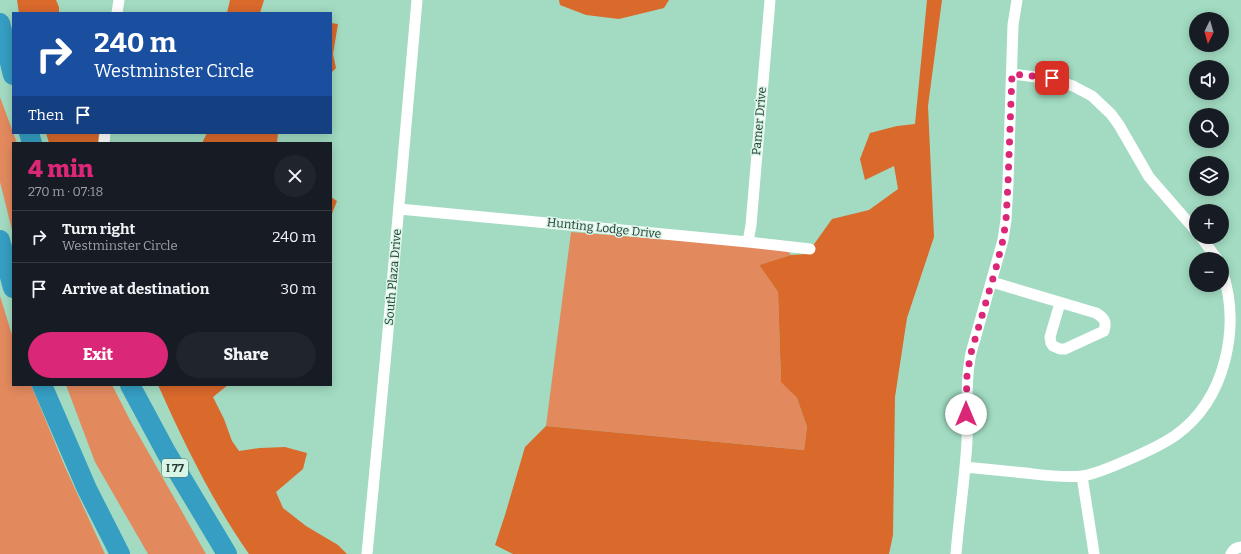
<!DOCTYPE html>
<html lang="en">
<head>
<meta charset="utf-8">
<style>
  body { margin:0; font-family:Bitter,serif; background:#20242c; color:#f1f3f6; height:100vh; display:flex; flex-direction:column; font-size:15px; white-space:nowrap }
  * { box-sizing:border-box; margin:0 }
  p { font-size:13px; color:#9ea1a6 }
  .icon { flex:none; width:22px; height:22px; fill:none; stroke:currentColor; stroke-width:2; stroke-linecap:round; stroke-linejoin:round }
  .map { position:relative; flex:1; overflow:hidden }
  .sheet { position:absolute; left:12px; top:142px; width:320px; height:244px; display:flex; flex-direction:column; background:#171b24; border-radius:0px; box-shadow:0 2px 10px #0003 }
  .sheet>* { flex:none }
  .top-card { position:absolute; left:12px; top:12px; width:320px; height:122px; border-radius:0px; box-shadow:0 2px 10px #0003; background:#1a4fa0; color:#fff; overflow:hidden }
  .needle { width:26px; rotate:185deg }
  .tools { position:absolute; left:1189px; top:12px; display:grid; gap:8px }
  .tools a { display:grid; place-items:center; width:40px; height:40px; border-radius:50%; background:#171b24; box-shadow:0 2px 10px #0003; font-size:20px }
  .pin { position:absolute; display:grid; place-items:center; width:34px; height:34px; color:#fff; margin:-17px; border-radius:8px; box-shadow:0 2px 6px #0006 }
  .me { position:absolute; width:44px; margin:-22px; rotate:0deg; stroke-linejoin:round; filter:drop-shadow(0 0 3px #0008) }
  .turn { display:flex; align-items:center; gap:14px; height:84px; padding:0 16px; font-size:18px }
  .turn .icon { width:52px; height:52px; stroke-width:2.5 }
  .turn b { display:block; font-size:28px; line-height:34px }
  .then { display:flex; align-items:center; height:38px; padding:0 16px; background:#0003; gap:8px; font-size:15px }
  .round { display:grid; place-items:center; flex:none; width:42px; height:42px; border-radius:21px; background:#20242c }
  .overview { display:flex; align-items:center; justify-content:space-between; height:68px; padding:0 16px }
  h1 { font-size:24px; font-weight:800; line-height:30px; color:#db2777 }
  .cta { display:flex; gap:8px; margin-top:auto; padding:8px 16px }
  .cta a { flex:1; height:46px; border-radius:24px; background:#db2777; color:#fff; font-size:16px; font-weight:800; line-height:46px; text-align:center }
  .cta a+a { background:#20242c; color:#f1f3f6 }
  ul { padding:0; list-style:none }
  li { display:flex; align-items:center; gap:12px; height:52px; padding:0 16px; border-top:1px solid #363941 }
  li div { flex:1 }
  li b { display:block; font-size:15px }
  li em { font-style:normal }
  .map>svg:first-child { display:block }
  .green { fill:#e3895e }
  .forest { fill:#da692c }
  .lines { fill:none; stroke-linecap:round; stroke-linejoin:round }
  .street { stroke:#fff; stroke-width:11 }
  .highway { stroke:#359ec2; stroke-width:20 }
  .route { stroke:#db2777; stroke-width:7; stroke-dasharray:0 12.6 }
  .labels { text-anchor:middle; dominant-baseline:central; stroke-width:3; stroke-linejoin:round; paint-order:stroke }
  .shield { fill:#d9f5e8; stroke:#5a7267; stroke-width:1 }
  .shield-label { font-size:11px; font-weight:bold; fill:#233a30 }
  .street-label { font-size:12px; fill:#233a30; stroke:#d9f5e8 }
</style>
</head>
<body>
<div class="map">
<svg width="1241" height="554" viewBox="0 0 1241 554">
  <rect width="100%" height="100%" fill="#a2dbc2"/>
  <path class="green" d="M0,97L17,143H13V234L0,182Z
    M571,232L786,249L791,255L759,265L778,292L781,381L797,398L807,427L804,450L546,426Z
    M0,296L13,338V385H31L65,467L105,554H0Z
    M66,385H112L130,420L206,554H148L95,462Z"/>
  <path class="forest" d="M17,0H56L59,7V13H19Z
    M230,0H264L260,13H227Z
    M559,0H669L664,8L619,19L586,15L560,5Z
    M927,0H942L928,106L934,237L907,318L895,397L893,535L889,554H513L495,545L505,515L525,447L546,426L804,450L807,427L797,398L781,382L778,292L759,265L791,255L807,254L832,219L869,210L898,189L894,166L865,180L860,159L870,133L897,126L915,124Z
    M331,23L338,24L333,54L336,68L331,73Z
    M46,133H99L98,143H49Z
    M207,133H278L277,143H202Z
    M331,197L337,201L331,216Z
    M158,385H228L213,397L224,419L232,441L239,451L260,448L285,447L307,453L303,469L276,492L283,508L306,526L338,545L347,554H249C212,501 184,443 158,385Z"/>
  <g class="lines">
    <path class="street" d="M117,13L119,0
      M1012,74L1052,79L1073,86L1092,96L1111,114L1119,125L1149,177L1196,231
      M104,143L105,133
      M399,209L748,242L810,249
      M1201,237L1217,259
      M748,242L751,225L770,0
      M992,282L1096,313C1104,318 1107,321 1104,331L1065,349H1060L1053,346L1051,343L1050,337L1060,303
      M965,467C985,469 1005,471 1025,473C1043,475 1063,478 1082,476C1097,474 1116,465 1130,459C1146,452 1162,445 1176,435C1226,399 1241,327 1222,270
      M1082,476L1094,553
      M367,554L387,342L417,0
      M956,554C959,516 965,479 967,441C968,411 965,383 971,353L1003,240L1006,220L1008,183L1013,25L1017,0
      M1231,554C1233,550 1236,547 1241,547"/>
    <path class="highway" d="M0,23L13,75
      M29,133L32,143
      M0,240L13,288
      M42,385L87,489L120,554
      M130,385L166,452L227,554"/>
  </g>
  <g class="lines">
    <path class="route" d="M966,414L967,375L971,353L996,268L1003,240L1006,220L1008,183L1012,74L1052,78"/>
  </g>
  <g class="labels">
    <rect class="shield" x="162" y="459" width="26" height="18" rx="3"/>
    <g class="shield-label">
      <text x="175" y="468">I 77</text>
    </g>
    <g class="street-label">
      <text transform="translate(759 121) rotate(-85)">Pamer Drive</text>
      <text transform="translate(604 228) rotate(6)">Hunting Lodge Drive</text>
      <text transform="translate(393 277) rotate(-85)">South Plaza Drive</text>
    </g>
  </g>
</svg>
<div class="tools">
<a><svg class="needle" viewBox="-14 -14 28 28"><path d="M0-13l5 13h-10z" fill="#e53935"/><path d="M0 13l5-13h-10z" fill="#9ea1a6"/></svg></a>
<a><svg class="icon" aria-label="sound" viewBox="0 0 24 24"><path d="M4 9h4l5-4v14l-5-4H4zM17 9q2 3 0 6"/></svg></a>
<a><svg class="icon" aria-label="search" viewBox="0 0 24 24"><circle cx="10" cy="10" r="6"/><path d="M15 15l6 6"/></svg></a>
<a><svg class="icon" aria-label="layers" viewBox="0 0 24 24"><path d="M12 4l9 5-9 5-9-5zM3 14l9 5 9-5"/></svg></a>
<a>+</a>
<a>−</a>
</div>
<div class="pin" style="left:1052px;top:78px;background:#d93025"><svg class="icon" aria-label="arrive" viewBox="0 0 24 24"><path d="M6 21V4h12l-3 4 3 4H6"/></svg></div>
<svg class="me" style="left:966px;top:414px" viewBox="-20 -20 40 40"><circle r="19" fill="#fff"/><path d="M0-13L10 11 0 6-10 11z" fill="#db2777"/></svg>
<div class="top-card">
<div class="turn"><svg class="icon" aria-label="right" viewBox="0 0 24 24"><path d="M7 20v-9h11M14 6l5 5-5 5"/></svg><div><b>240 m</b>Westminster Circle</div></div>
<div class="then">Then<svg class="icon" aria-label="arrive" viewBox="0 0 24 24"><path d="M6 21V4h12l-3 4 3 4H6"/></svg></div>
</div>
<section class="sheet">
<div class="overview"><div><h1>4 min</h1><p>270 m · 07:18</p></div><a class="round"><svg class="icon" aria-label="close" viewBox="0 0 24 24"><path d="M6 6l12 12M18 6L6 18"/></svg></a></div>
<ul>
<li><svg class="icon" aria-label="right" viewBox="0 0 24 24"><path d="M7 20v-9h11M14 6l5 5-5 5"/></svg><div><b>Turn right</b><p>Westminster Circle</p></div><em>240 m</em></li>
<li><svg class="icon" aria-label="arrive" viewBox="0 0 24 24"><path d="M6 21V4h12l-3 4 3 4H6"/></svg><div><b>Arrive at destination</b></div><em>30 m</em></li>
</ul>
<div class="cta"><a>Exit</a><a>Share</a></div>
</section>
</div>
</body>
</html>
